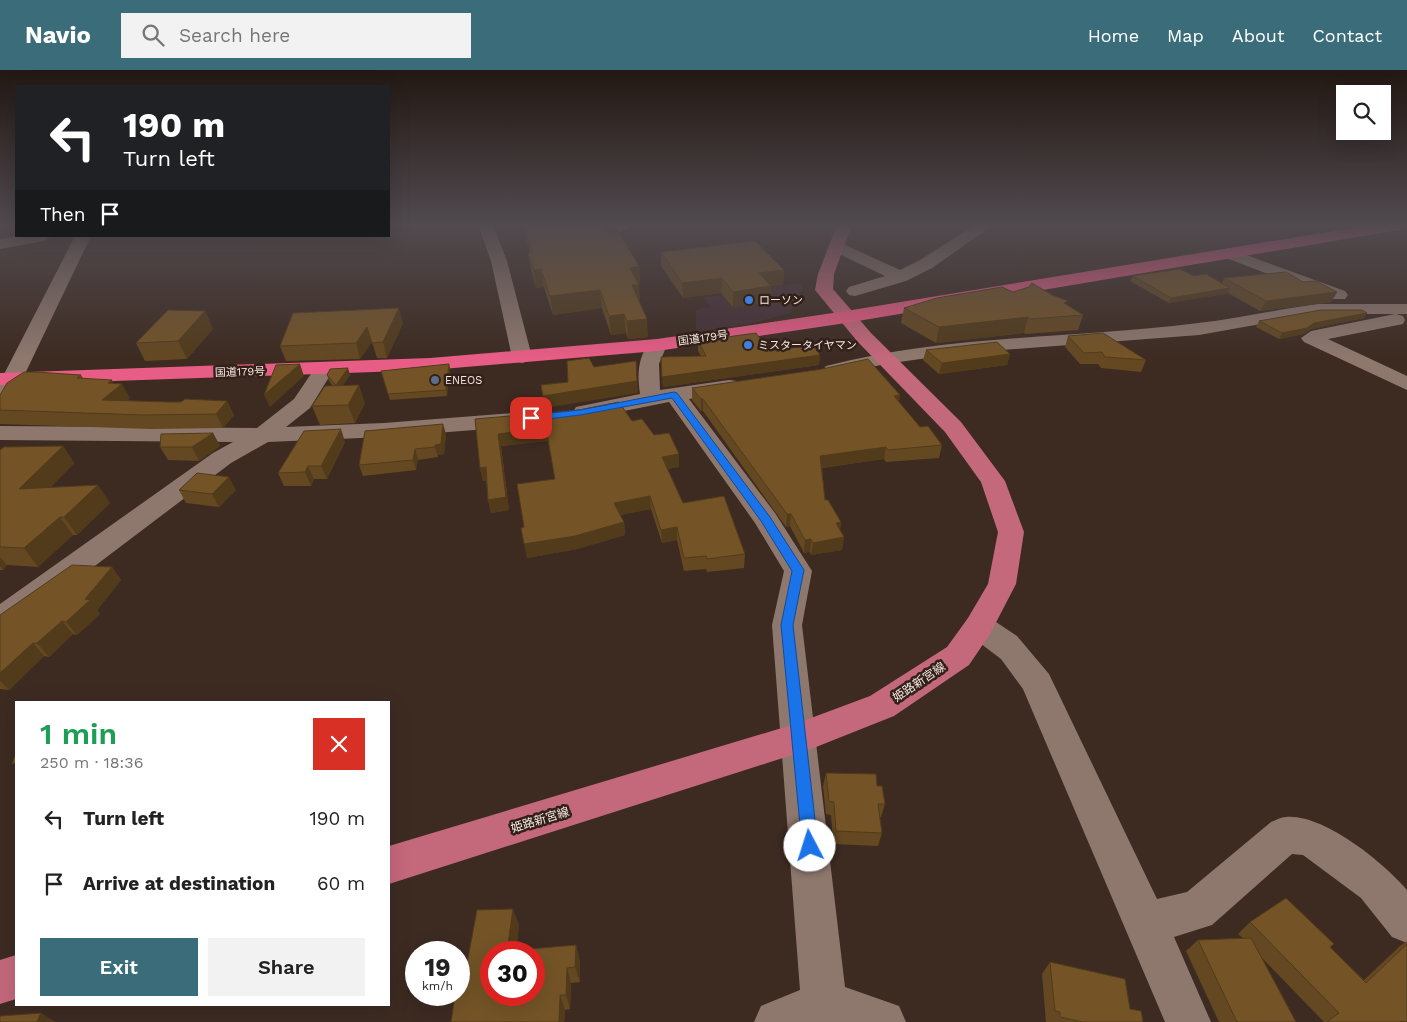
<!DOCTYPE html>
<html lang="en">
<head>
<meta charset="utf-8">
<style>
  body { margin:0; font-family:"Work Sans","Noto Sans JP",sans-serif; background:#f2f2f2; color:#222; height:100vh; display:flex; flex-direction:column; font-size:19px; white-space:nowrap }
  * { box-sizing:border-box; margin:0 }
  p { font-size:16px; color:#767676 }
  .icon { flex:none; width:28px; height:28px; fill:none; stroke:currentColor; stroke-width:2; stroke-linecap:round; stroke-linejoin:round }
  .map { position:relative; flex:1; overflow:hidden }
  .panel { position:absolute; left:15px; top:631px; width:375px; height:305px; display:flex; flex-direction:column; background:#fff; border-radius:0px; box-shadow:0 5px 20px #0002 }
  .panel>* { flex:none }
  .banner { position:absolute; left:15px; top:15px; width:375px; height:152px; border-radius:0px; box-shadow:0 5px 20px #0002; background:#202124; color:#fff; overflow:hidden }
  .buttons { position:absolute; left:1336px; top:15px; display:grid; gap:10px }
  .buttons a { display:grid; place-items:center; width:55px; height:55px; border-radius:0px; background:#fff; box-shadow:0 5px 20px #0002; font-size:25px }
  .speed { position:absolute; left:405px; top:871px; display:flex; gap:10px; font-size:25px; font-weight:700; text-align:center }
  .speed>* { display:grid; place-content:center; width:65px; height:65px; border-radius:50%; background:#fff; box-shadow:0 5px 20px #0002; line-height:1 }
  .speed small { font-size:12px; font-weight:400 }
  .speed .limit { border:8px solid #d22; background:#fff; color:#111 }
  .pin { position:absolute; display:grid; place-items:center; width:42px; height:42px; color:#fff; margin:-21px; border-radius:10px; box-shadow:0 2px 8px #0006 }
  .me { position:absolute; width:55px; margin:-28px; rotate:355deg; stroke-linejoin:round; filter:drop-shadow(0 0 4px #0008) }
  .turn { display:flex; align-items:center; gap:18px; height:105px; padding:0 25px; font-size:22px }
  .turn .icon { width:65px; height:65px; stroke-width:2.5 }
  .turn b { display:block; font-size:35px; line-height:42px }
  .then { display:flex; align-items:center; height:48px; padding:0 25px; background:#0003; gap:10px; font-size:19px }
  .round { display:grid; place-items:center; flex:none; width:52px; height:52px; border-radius:0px; background:#f2f2f2 }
  .overview { display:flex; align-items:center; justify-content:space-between; height:85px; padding:0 25px }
  h1 { font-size:30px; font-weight:600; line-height:38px; color:#1e9e55 }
  .action { display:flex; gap:10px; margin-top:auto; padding:10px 25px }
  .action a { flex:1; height:58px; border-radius:0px; background:#3a6d79; color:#fff; font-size:20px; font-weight:600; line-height:58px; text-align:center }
  .action a+a { background:#f2f2f2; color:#222 }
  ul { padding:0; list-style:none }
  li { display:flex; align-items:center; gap:15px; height:65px; padding:0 25px }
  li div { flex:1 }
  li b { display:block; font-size:19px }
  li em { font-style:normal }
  header { display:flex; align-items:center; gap:30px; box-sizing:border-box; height:70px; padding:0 25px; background:#3a6d79; color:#fff }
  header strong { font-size:24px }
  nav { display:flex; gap:28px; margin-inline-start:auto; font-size:18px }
  .search { width:350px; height:45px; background:#f2f2f2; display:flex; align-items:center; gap:12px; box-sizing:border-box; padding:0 18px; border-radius:0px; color:#767676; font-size:19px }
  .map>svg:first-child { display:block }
  .commercial { fill:#453136 }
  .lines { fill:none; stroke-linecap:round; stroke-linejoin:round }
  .minor { fill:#8e786e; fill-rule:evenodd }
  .major { fill:#c4687c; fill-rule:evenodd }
  .highway { fill:#e85d86; fill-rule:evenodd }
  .wall { fill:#644822 }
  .shaded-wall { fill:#513b1b }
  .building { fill:#745427; stroke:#513b1b; fill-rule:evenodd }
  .route { fill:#1a73e8; stroke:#114b97 }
  .shop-dot { fill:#3f7fe0; stroke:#332119; stroke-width:2 }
  .service-dot { fill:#5c6f8a; stroke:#332119; stroke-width:2 }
  .labels { text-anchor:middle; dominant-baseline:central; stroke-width:5; stroke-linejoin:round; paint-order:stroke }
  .far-poi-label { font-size:11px; fill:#f4e8e2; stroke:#332119; text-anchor:start }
  .far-street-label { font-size:11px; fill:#f4e8e2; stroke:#332119 }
  .street-label { font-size:12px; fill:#f4e8e2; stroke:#332119 }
</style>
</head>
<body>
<header>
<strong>Navio</strong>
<div class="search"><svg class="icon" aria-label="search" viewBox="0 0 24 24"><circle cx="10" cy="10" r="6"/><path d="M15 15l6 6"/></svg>Search here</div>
<nav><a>Home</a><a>Map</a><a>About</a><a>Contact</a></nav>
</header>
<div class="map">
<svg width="1407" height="952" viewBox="0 0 1407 952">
  <rect width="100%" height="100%" fill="#3d2b22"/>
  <path class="commercial" d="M800,213L803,218L790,243L754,253L696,262V240L711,237L703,228Z"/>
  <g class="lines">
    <path class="minor" d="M478,155H493L507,191L532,287L529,291L522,293L515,291L512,287L491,191Z
      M613,155H628L629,157L621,162L616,160Z
      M975,155H993L932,198L906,211L855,226L849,225L846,221L849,217L885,206L831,180L829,177L831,174H843L900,200L920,190Z
      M17,166H52L44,171L0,179V169Z
      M75,166H91L11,333L8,338L0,340V312Z
      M1227,178L1345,221L1348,225L1345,229H1333L1221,186L1219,183Z
      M1318,234H1407V244H1396L1403,246L1405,250L1403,254L1328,269L1407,306V320L1304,272L1301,268L1311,261L1395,244H1318L1199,265L963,283L885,294L833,306L826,304L823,300L826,296C951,264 1072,269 1198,253C1238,249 1278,239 1318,234Z
      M657,269L664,271L667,275L659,294L660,320L729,310L737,311L740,316L737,321L689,329L775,443L812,501L802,555L845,917L899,936L906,952H754L761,936L800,920L772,555L784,501L755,453L669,332L584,349L576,347L573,342L576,337L640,324C637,303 638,288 650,271Z
      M324,293L331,295L334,299L310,338L286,357L384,353L512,343L520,345L523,350L520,355L512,357L384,367L268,372L231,393L71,514L11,557L0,560V534L213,383L233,372L0,370V356L257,358L294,329L317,295Z
      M979,545L990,548L1017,566L1049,604L1157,829L1187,822L1271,752C1276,750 1281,747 1286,747C1324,744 1383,792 1407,820V873L1392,867L1361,828L1303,785L1292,784L1212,855L1174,867L1211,952H1165L1023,619L1001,589L968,564L964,556L968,548Z"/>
    <path class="major" d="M837,155H852L834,204L833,219L871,263L961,352L1005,411L1024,462L1016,514L990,564L969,595L894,646L811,679L389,814V776L795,654L870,626L947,577L968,548L988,514L998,462L981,412L945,362L857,271L815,220L818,204Z
      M16,885V929L0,934V890Z"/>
    <path class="highway" d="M1370,155H1406L1399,160L846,253L657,281L430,300L0,315V303L430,288L657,269L846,241Z"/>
  </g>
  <path class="wall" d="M523,155H603L608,163L639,196L640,214H638L640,232L648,267L628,269L626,263L611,265L602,238L553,245L544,217L536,218L531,200L528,183H530L525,164Z
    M661,182L784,200L783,215L771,216L770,232L733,237L721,223L683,228L661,196Z
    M1133,206H1194L1222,213L1224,208L1303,212L1337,222L1331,232L1260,241L1228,223L1169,233L1130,211Z
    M1013,222L1067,235L1083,245L1078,260L1026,264L1024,263L936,273L901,253L904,238Z
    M205,241L213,259L187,289L145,291L136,273Z
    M1367,243L1364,248L1311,259L1304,264L1279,269L1256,257L1259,251Z
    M403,253L387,288H377L372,272L360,289L286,291L280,276Z
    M1068,266L1146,290L1141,302L1101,298L1098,294H1080L1065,277Z
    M698,271L769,281L820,285L819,295L663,317L661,287L701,286L698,281Z
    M926,280L1010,284L1007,295L939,304L923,290Z
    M449,294L450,300L447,326L390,330L381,301Z
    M81,305L83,308L114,314L130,328L127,331L168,332L227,331L234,345L223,358L151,359L0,354V325Z
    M327,305H350L343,315L365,333L355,353L320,355L312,336L333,316L329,311Z
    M692,318L900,325L899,332L920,357L942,375L939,388L886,392L884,389L822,398L825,430L841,452L840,460L844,467L842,480L811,485L810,482L804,483L790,456L786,457L703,341H701L692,330Z
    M475,349L632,351L654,365L679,397L667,399L683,433L745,484L744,498L707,502L706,499L684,501L677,470L662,473L651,439L620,445L624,452L625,465L577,479L527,488L555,409L548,371L501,376L509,440L491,443L488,430L486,410L483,411L480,398Z
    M213,363L220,376L199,391L168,390L160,377Z
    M446,364L444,384L438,385V387L418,390L416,400L363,406L359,395Z
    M345,372L327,409H314L311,416H284L278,403Z
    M63,376L74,393L51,417L110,433L77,465H73L38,497L7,495L3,500H0V380Z
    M179,420H236L219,437L186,433Z
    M112,497L121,510L97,540L100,544L77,565L73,564L49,587L44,586L9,620L0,619V545Z
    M826,703L877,716L885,734L881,747H880L882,763L878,776L833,774L831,745L826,744L823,716Z
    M1250,852L1330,877L1364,910L1400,876L1407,871V952H1324L1262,888L1296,952H1219L1186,881L1198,870L1243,868L1238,864Z
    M519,855L516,880L576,875L580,891V912L571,913L570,939L565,940L564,952H451L465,904Z
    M1050,892L1130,939L1143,952H1046L1042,904Z"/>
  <path class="shaded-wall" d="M639,196L640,214L631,215L630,198Z
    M541,199L544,217L536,218L534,200Z
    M784,200L783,215L771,216L770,232L733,237V222L759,203Z
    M722,208L721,223L683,228L682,213Z
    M632,215H639L640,232Z
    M1230,218L1228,224L1169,233L1171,228Z
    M600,220L602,238L553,245L550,226Z
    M1337,222L1331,232L1260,241L1266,231Z
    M399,238L403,253L387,288L383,272Z
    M205,241L213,259L187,289L178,271Z
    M1367,243L1364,248L1311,259L1304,264L1279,269L1282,263L1314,253Z
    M624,244L626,263L611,265L609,246Z
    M1028,247L1024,263L936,273L939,257Z
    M647,249L648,267L628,269L627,251Z
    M367,257L372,272L360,289L356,273Z
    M1010,284L1007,295L939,304L942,293Z
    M820,285L819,295L663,317L662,307Z
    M636,291L638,323L545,338L543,326Z
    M300,294L304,306L270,337L264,325Z
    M449,294L450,300L447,326L446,320Z
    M348,298L350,305L339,321L336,315Z
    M112,310L116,319L122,314L130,328L110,344L102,330L108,313Z
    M359,315L365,333L355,353L348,335Z
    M900,325L898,337L894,326Z
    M701,329H703V341H701Z
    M227,331L234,345L223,358L216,344Z
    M443,354L446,364L444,384L438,385V387L435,377Z
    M546,358L548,371L501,376L509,440L491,443L488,430L498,364Z
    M341,359L345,372L327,409L321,396Z
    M213,363L220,376L199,391L192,377Z
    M63,376L74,393L32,436L19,419Z
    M886,377L884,389L819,398L820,386Z
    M415,379L418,390L416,400L413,390Z
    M679,384V397L662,400V387Z
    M308,396L314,409L311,416L305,402Z
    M486,397L488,410L483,411L480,398Z
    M229,407L236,420L219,437L212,424Z
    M98,415L110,433L77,465L64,447Z
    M650,426L651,439L616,446L614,433Z
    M787,444H791L790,456L786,457Z
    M60,447L73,465L38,497L24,478Z
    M624,452L625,465L577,479L527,488L524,474Z
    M841,452L839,465L836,453Z
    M677,457V470L662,473L661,460Z
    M844,467L842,480L811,485L813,473Z
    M811,469L810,482L804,483L805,470Z
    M0,487L7,495L3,500L0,496Z
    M112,497L121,510L97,540L100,544L77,565L66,552Z
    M62,551L73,564L49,587L37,573Z
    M33,573L44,586L9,620L0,611V603Z
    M513,839L519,855L516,882L507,881Z
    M576,875L580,891V912L575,897Z
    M567,898L571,913L570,939L566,925Z
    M560,925L565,940L564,952H559Z
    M41,943L56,952H37Z"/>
  <path class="building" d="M524,155H603L608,163L618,161L639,196L630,198L639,215H632L647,249L627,251L624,244L609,246L600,220L550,226L541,199L534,200L528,183H532Z
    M755,171L784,200L759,203L771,216L733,222L722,208L682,213L661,182Z
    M1180,199L1194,206L1206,204L1230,218L1171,228L1133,206Z
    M1286,202L1303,212L1316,211L1337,222L1266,231L1224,208Z
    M1032,213L1052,225L1068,231L1064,233L1083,245L1030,249L1028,247L939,257L904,238L937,228L1002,217L1013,222L1029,217Z
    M399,238L383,272L372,273L367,257L356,273L280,276L293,243Z
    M168,240L205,241L178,271L136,273Z
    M1321,240H1362L1367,243L1314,253L1307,258L1282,263L1259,251Z
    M756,263L769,281L813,275L820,285L662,307L661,287L706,286L698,271Z
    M1103,263L1146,290L1105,287L1102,282L1084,283L1068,266Z
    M997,272L1010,284L942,293L926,280Z
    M589,288L594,297L636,291L637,311L543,326L541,315L568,312L567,291Z
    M868,289L900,325L894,326L920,357L928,356L942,375L888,380L886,377L820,386L825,430H828L841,452L836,453L844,467L813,473L811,469L805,470L791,444H787L703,329H701L692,318L822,299Z
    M300,294L264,325L276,295Z
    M449,294L446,320L388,324L381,301Z
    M348,298L336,315L327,305L330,299Z
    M24,302H36L81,305L77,308L112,310L108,313L122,314L102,330L168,332H181L185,329L227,331L216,344L143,345L0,340V325L7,313Z
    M359,315L348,335L312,336L325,316Z
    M619,332L632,351L642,349L654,365L669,363L679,384L662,387L683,433L724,426L745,484L707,489L706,486L684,488L677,457L661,460L650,426L614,433L624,452L575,466L524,474L521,458L524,457L517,414L555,409L546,358L498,364L506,427L488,430L486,397L480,398L475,349L579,340Z
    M443,354L441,374L435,375V377L415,379L413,390L359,395L365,361Z
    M341,359L321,396H308L305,402L278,403L304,361Z
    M213,363L192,377H160L161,364Z
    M63,376L19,419L98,415L64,447H60L24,478L0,477V380L4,377Z
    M197,403L229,407L212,424L179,420Z
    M72,495L112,497L85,529L90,530L66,552L62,551L37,573H33L0,603V545Z
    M16,683V693L12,694Z
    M826,703L876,704L877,716H882L885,734H878L882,763L836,761L834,732L829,731Z
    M1286,828L1334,874L1330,877L1366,913L1407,874V952L1401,951V952H1327L1339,943L1250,852Z
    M513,839L507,881L576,875L575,897L567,898L566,925H560L559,952H451L455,925H459V904H465L477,840ZM491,882H534V925H491Z
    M1251,868L1296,952H1237L1198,870Z
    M1050,892L1125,909L1130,939L1141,941L1143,952H1083L1060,947V942L1055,941Z
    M41,943L37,952H0V946Z"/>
  <linearGradient id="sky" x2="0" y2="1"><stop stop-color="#221813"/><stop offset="0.54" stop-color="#514a4f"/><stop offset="1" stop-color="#514a4f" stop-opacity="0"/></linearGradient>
  <rect width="1407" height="288" fill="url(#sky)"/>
  <path class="route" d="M674,322L677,323L770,447L804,500L793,555L818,776L815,782L810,784L804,782L802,776L781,555L792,501L761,451L672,328L580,345L531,351L526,348L531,345L580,340Z"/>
  <g class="shop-dot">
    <circle cx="749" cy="230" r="5"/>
    <circle cx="748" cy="275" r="5"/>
  </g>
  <circle class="service-dot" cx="435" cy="310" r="5"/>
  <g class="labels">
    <g class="far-poi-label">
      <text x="759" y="230">ローソン</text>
      <text x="758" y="275">ミスタータイヤマン</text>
      <text x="445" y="310">ENEOS</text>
    </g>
    <g class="far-street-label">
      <text transform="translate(703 268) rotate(-8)">国道179号</text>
      <text transform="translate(240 302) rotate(-2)">国道179号</text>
    </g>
    <g class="street-label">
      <text transform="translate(919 612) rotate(-34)">姫路新宮線</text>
      <text transform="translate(540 750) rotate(-17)">姫路新宮線</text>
    </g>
  </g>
</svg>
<div class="buttons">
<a><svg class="icon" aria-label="search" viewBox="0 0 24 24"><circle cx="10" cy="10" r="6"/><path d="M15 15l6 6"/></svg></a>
</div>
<div class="speed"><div>19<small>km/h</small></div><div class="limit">30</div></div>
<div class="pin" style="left:531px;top:348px;background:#d93025"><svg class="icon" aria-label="arrive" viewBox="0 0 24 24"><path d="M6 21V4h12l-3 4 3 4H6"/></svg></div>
<svg class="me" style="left:810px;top:776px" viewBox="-20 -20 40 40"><circle r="19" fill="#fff"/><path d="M0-13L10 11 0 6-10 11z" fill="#1a73e8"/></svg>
<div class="banner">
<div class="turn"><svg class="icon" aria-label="left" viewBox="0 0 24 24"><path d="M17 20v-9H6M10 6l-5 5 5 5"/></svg><div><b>190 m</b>Turn left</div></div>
<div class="then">Then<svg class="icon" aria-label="arrive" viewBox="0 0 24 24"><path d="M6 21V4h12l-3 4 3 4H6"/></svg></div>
</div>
<section class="panel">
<div class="overview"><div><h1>1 min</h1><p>250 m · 18:36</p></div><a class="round" style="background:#d93025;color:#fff"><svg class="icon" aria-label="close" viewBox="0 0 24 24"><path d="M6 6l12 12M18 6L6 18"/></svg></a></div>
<ul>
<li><svg class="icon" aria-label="left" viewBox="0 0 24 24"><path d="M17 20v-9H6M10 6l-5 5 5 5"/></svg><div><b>Turn left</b></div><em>190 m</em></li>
<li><svg class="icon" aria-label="arrive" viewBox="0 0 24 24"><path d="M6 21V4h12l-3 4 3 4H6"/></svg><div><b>Arrive at destination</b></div><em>60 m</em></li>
</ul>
<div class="action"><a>Exit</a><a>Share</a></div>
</section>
</div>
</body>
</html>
